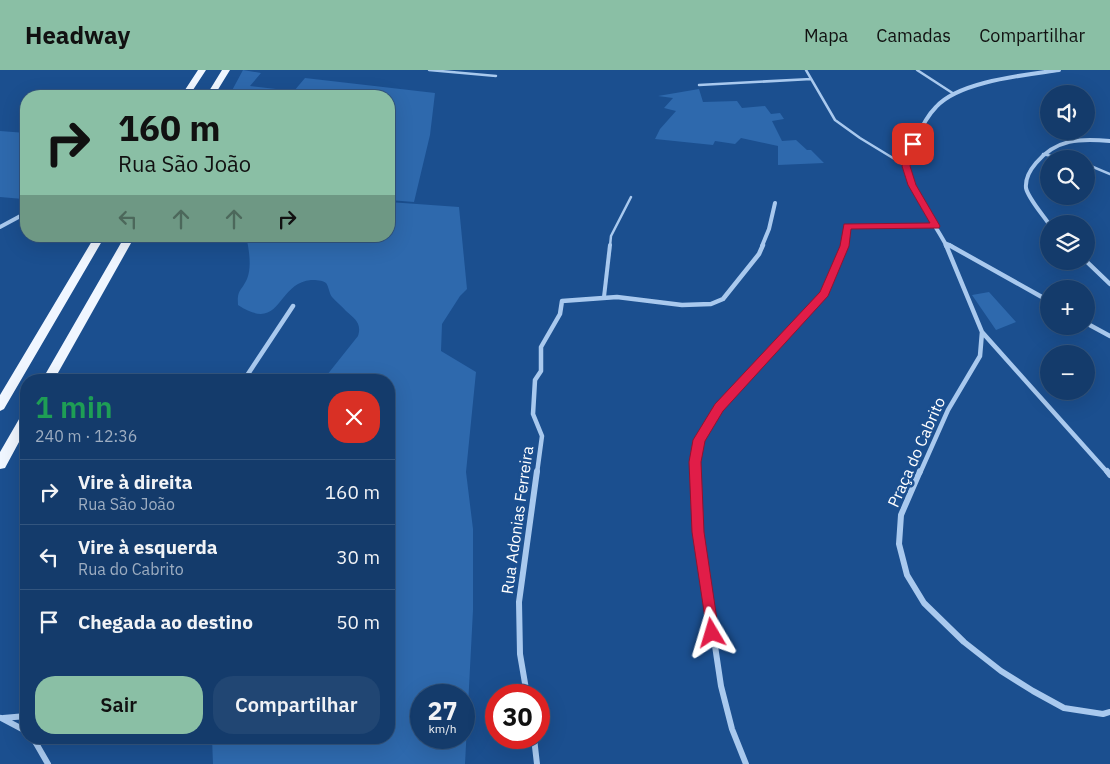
<!DOCTYPE html>
<html lang="pt">
<head>
<meta charset="utf-8">
<style>
  body { margin:0; font-family:"IBM Plex Sans",sans-serif; background:#214673; color:#f1f3f6; height:100vh; display:flex; flex-direction:column; font-size:19px; white-space:nowrap }
  * { box-sizing:border-box; margin:0 }
  p { font-size:16px; color:#9dadc1 }
  .icon { flex:none; width:28px; height:28px; fill:none; stroke:currentColor; stroke-width:2; stroke-linecap:round; stroke-linejoin:round }
  .map { position:relative; flex:1; overflow:hidden }
  .panel { position:absolute; left:20px; top:304px; width:375px; height:370px; display:flex; flex-direction:column; background:#143b6b; border-radius:20px; box-shadow:0 5px 20px #0002,0 0 0 1px #33557e }
  .panel>* { flex:none }
  .banner { position:absolute; left:20px; top:20px; width:375px; height:152px; border-radius:20px; box-shadow:0 5px 20px #0002,0 0 0 1px #33557e; background:#8abfa5; color:#111; overflow:hidden }
  .fabs { position:absolute; left:1040px; top:15px; display:grid; gap:10px }
  .fabs a { display:grid; place-items:center; width:55px; height:55px; border-radius:50%; background:#143b6b; box-shadow:0 5px 20px #0002,0 0 0 1px #33557e; font-size:25px }
  .speed { position:absolute; left:410px; top:614px; display:flex; gap:10px; font-size:25px; font-weight:700; text-align:center }
  .speed>* { display:grid; place-content:center; width:65px; height:65px; border-radius:50%; background:#143b6b; box-shadow:0 5px 20px #0002,0 0 0 1px #33557e; line-height:1 }
  .speed small { font-size:12px; font-weight:400 }
  .speed .limit { border:8px solid #d22; background:#fff; color:#111 }
  .pin { position:absolute; display:grid; place-items:center; width:42px; height:42px; color:#fff; margin:-21px; border-radius:10px; box-shadow:0 2px 8px #0006 }
  .me { position:absolute; width:55px; margin:-28px; rotate:353deg; stroke-linejoin:round; filter:drop-shadow(0 0 4px #0008) }
  .turn { display:flex; align-items:center; gap:18px; height:105px; padding:0 15px; font-size:22px }
  .turn .icon { width:65px; height:65px; stroke-width:2.5 }
  .turn b { display:block; font-size:35px; line-height:42px }
  .lanes { display:flex; align-items:center; height:48px; padding:0 15px; background:#0003; justify-content:center; gap:25px; direction:ltr }
  .lanes .off { opacity:.35 }
  .round { display:grid; place-items:center; flex:none; width:52px; height:52px; border-radius:20px; background:#214673 }
  .summary { display:flex; align-items:center; justify-content:space-between; height:85px; padding:0 15px }
  h1 { font-size:30px; font-weight:600; line-height:38px; color:#1e9e55 }
  .primary-button { display:flex; gap:10px; margin-top:auto; padding:10px 15px }
  .primary-button a { flex:1; height:58px; border-radius:20px; background:#8abfa5; color:#111; font-size:20px; font-weight:600; line-height:58px; text-align:center }
  .primary-button a+a { background:#214673; color:#f1f3f6 }
  ul { padding:0; list-style:none }
  li { display:flex; align-items:center; gap:15px; height:65px; padding:0 15px; border-top:1px solid #33557e }
  li div { flex:1 }
  li b { display:block; font-size:19px }
  li em { font-style:normal }
  header { display:flex; align-items:center; gap:30px; box-sizing:border-box; height:70px; padding:0 25px; background:#8abfa5; color:#111 }
  header strong { font-size:24px }
  nav { display:flex; gap:28px; margin-inline-start:auto; font-size:18px }
  .map>svg:first-child { display:block }
  .green { fill:#2e69ad; fill-rule:evenodd }
  .lines { fill:none; stroke-linecap:round; stroke-linejoin:round }
  .service-far1 { stroke:#a9c9ee; stroke-width:2.5 }
  .service { stroke:#a9c9ee; stroke-width:4 }
  .minor-far2 { stroke:#a9c9ee; stroke-width:4 }
  .minor-far1 { stroke:#a9c9ee; stroke-width:4.5 }
  .minor { stroke:#a9c9ee; stroke-width:6 }
  .primary { fill:#f0f6ff; fill-rule:evenodd }
  .route { fill:#e11d48; stroke:#92132f }
  .labels { text-anchor:middle; dominant-baseline:central; stroke-width:5; stroke-linejoin:round; paint-order:stroke }
  .street-label { font-size:16px; fill:#fff; stroke:#1b4f8f }
</style>
</head>
<body>
<header>
<strong>Headway</strong>
<nav><a>Mapa</a><a>Camadas</a><a>Compartilhar</a></nav>
</header>
<div class="map">
<svg width="1110" height="694" viewBox="0 0 1110 694">
  <rect width="100%" height="100%" fill="#1b4f8f"/>
  <path class="green" d="M243,0L261,3L250,16L294,21L305,8L435,23L430,65L414,132L389,130V26H229Z
    M699,19L703,32L737,31L742,38L765,36L771,44L780,43L784,49L772,51L782,71L796,70L807,80H811L824,93L778,95V76L741,68L735,74L715,71L713,75L655,69L660,59L676,41L664,38L673,28L658,26Z
    M0,61L26,63V127L23,129L0,127Z
    M389,132L459,137L467,219L460,226L442,254L441,281L476,302L466,402L473,459V540L465,694H213L212,668H389V310H323L358,266C362,253 355,249 346,241C342,236 336,232 332,227C329,223 329,217 326,213C322,210 316,210 311,210C276,213 282,264 238,235C237,219 241,222 247,209C252,197 249,179 246,166H389ZM421,625H464V668H421Z
    M989,222L1016,252L996,260L972,225Z"/>
  <g class="lines">
    <path class="service-far1" d="M429,0L496,6
      M806,0L835,50L860,68L906,96
      M917,0L954,24
      M699,15L811,9
      M1043,84L1063,89
      M1086,94L1110,104
      M610,176L611,166L631,127"/>
    <path class="service" d="M604,227L610,175"/>
    <path class="minor-far2" d="M1049,154C1043,145 1028,128 1026,118C1025,108 1030,100 1036,93C1056,69 1080,68 1110,71
      M0,157L26,143
      M945,173L946,176
      M762,176L769,159L775,133
      M845,176L847,156H936
      M951,176L945,173C933,151 911,122 907,98C905,90 913,77 916,70C921,58 927,46 936,37C959,11 1026,5 1059,0"/>
    <path class="minor-far1" d="M946,175L982,262L1108,403
      M949,175L1049,231
      M1086,191L1110,214
      M1086,253L1110,266
      M244,310L293,236
      M537,403L542,366L533,344L535,310L541,301V277L560,244L562,231L617,227L682,235L711,234L723,229L759,184L763,175
      M695,403L696,381L704,360L719,338L824,223L845,175
      M920,403L948,340L980,286L982,262"/>
    <path class="minor" d="M695,401L698,462L721,616L732,659L746,694
      M920,401L901,445L899,474L907,505L924,533L964,572L1001,601L1033,621L1064,638L1103,644L1110,642
      M1107,401L1110,405
      M527,625L520,584L519,532L537,401
      M1,648L26,661
      M3,648L26,646
      M33,668L48,694
      M534,668L537,694"/>
    <path class="primary" d="M198,0H206L189,26H181Z
      M222,0H230L214,26H206Z
      M95,166H105L4,339L0,341V325Z
      M125,166H135L54,310H42Z
      M26,343V359L5,398L0,399V382L22,344Z"/>
  </g>
  <path class="route" d="M913,71L917,74L910,96L916,115L940,156L939,158L851,159L849,176L828,226L723,341L705,371L701,392L704,462L719,563L717,568L712,570L708,568L692,462L689,392L693,370L715,334L820,222L840,176L844,154L930,153L908,115L902,96L909,74Z"/>
  <g class="labels">
    <g class="street-label">
      <text transform="translate(916 382) rotate(-66)">Praça do Cabrito</text>
      <text transform="translate(517 450) rotate(-82)">Rua Adonias Ferreira</text>
    </g>
  </g>
</svg>
<div class="fabs">
<a><svg class="icon" aria-label="sound" viewBox="0 0 24 24"><path d="M4 9h4l5-4v14l-5-4H4zM17 9q2 3 0 6"/></svg></a>
<a><svg class="icon" aria-label="search" viewBox="0 0 24 24"><circle cx="10" cy="10" r="6"/><path d="M15 15l6 6"/></svg></a>
<a><svg class="icon" aria-label="layers" viewBox="0 0 24 24"><path d="M12 4l9 5-9 5-9-5zM3 14l9 5 9-5"/></svg></a>
<a>+</a>
<a>−</a>
</div>
<div class="speed"><div>27<small>km/h</small></div><div class="limit">30</div></div>
<div class="pin" style="left:913px;top:74px;background:#d93025"><svg class="icon" aria-label="arrive" viewBox="0 0 24 24"><path d="M6 21V4h12l-3 4 3 4H6"/></svg></div>
<svg class="me" style="left:712px;top:563px" viewBox="-20 -20 40 40"><path d="M0-17L14 15 0 8-14 15z" fill="#e11d48" stroke="#fff" stroke-width="4"/></svg>
<div class="banner">
<div class="turn"><svg class="icon" aria-label="right" viewBox="0 0 24 24"><path d="M7 20v-9h11M14 6l5 5-5 5"/></svg><div><b>160 m</b>Rua São João</div></div>
<div class="lanes"><svg class="icon off" aria-label="left" viewBox="0 0 24 24"><path d="M17 20v-9H6M10 6l-5 5 5 5"/></svg><svg class="icon off" aria-label="ahead" viewBox="0 0 24 24"><path d="M12 20V5M6 11l6-6 6 6"/></svg><svg class="icon off" aria-label="ahead" viewBox="0 0 24 24"><path d="M12 20V5M6 11l6-6 6 6"/></svg><svg class="icon" aria-label="right" viewBox="0 0 24 24"><path d="M7 20v-9h11M14 6l5 5-5 5"/></svg></div>
</div>
<section class="panel">
<div class="summary"><div><h1>1 min</h1><p>240 m · 12:36</p></div><a class="round" style="background:#d93025;color:#fff"><svg class="icon" aria-label="close" viewBox="0 0 24 24"><path d="M6 6l12 12M18 6L6 18"/></svg></a></div>
<ul>
<li><svg class="icon" aria-label="right" viewBox="0 0 24 24"><path d="M7 20v-9h11M14 6l5 5-5 5"/></svg><div><b>Vire à direita</b><p>Rua São João</p></div><em>160 m</em></li>
<li><svg class="icon" aria-label="left" viewBox="0 0 24 24"><path d="M17 20v-9H6M10 6l-5 5 5 5"/></svg><div><b>Vire à esquerda</b><p>Rua do Cabrito</p></div><em>30 m</em></li>
<li><svg class="icon" aria-label="arrive" viewBox="0 0 24 24"><path d="M6 21V4h12l-3 4 3 4H6"/></svg><div><b>Chegada ao destino</b></div><em>50 m</em></li>
</ul>
<div class="primary-button"><a>Sair</a><a>Compartilhar</a></div>
</section>
</div>
</body>
</html>
